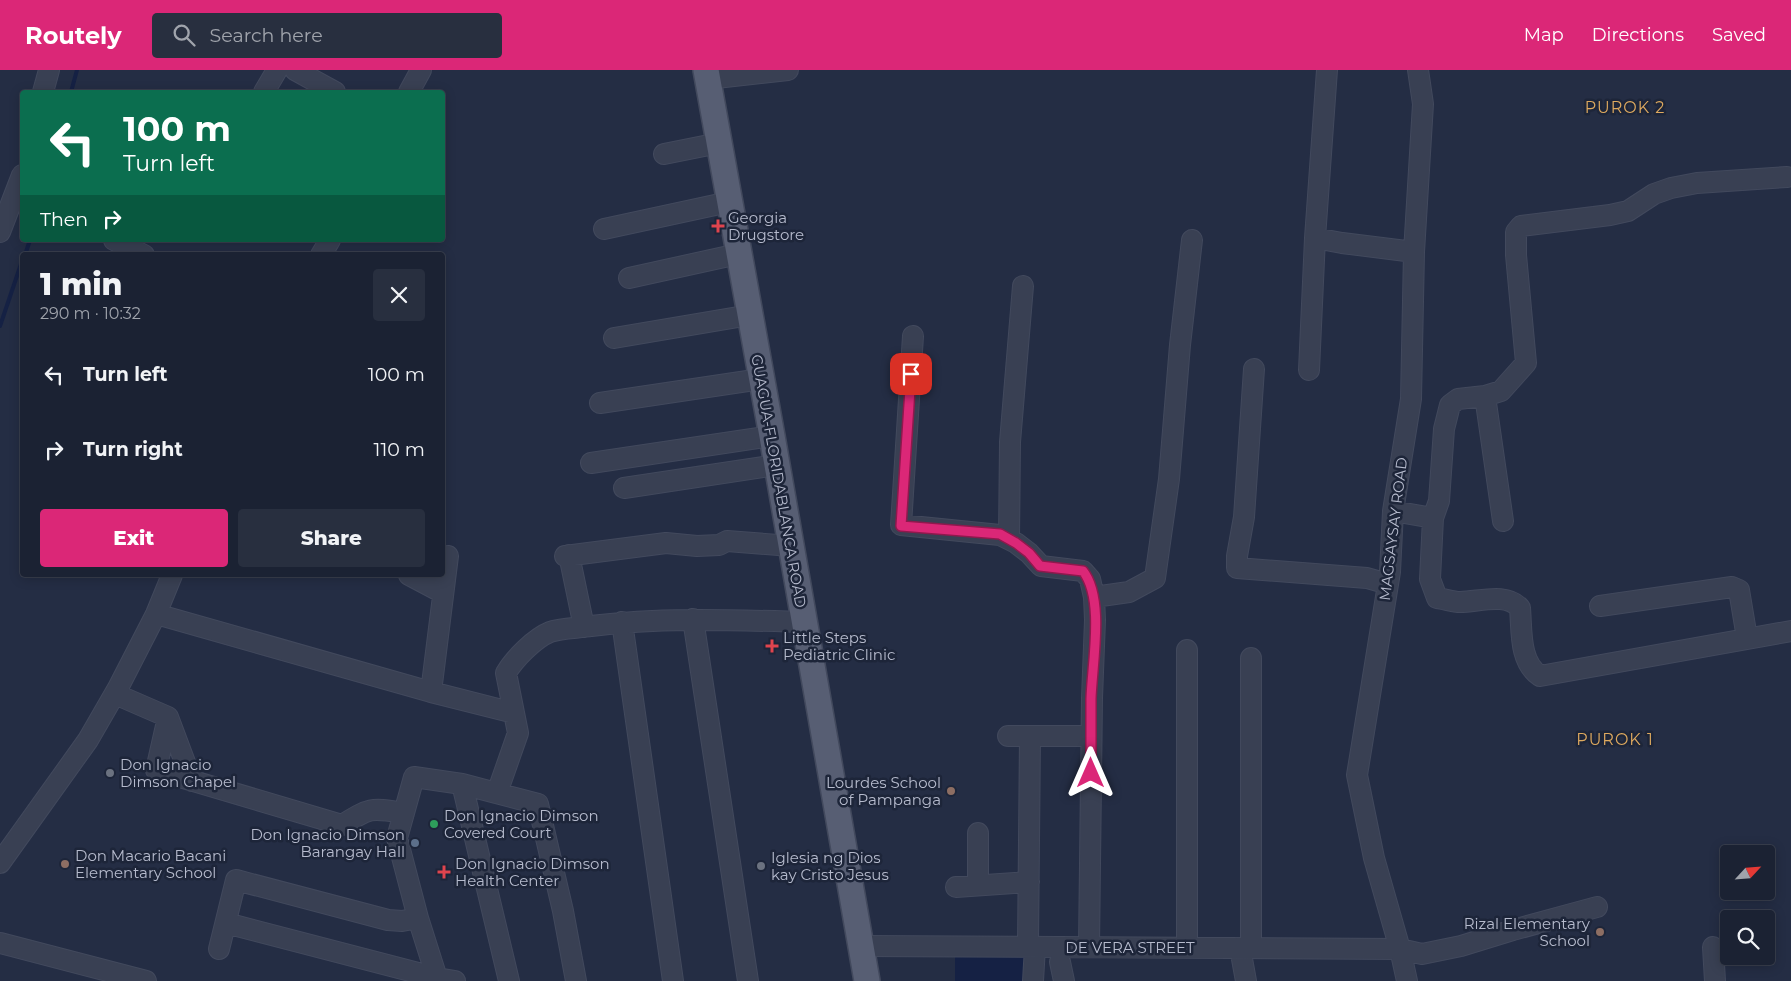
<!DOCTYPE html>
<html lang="en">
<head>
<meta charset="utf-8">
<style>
  body { margin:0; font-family:Montserrat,sans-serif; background:#282f3f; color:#f1f3f6; height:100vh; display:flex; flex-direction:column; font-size:19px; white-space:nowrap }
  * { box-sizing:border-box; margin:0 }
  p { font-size:16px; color:#a0a4ac }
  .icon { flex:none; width:28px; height:28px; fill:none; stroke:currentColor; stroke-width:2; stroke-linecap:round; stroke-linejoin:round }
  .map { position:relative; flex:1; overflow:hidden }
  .side { position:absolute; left:20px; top:182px; width:425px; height:325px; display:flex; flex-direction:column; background:#1b2233; border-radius:5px; box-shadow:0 2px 12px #0003,0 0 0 1px #393f4e }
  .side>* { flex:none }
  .hud { position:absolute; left:20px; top:20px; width:425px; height:152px; border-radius:5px; box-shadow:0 2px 12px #0003,0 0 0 1px #393f4e; background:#0b6e4f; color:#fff; overflow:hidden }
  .needle { width:32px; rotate:64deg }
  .controls { position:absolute; left:1720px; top:775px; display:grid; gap:10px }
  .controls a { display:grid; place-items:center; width:55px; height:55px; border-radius:5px; background:#1b2233; box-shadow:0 2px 12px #0003,0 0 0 1px #393f4e; font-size:25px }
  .pin { position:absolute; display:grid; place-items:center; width:42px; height:42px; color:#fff; margin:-21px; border-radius:10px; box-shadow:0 2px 8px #0006 }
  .me { position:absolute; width:55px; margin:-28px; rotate:0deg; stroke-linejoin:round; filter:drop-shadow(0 0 4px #0008) }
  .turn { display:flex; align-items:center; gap:18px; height:105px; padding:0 20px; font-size:22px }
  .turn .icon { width:65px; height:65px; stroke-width:2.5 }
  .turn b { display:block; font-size:35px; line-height:42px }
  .then { display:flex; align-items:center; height:48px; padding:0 20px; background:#0003; gap:10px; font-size:19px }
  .round { display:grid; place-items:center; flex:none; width:52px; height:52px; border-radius:5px; background:#282f3f }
  .overview { display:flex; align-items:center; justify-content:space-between; height:85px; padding:0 20px }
  h1 { font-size:30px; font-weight:800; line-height:38px }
  .primary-button { display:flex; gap:10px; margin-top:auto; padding:10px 20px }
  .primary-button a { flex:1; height:58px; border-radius:5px; background:#db2777; color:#fff; font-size:20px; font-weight:800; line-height:58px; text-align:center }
  .primary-button a+a { background:#282f3f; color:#f1f3f6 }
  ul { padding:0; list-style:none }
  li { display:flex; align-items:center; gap:15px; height:75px; padding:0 20px }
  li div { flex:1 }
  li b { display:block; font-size:19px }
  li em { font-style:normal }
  header { display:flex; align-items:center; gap:30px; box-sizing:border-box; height:70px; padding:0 25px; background:#db2777; color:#fff }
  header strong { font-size:24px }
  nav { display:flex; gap:28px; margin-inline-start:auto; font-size:18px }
  .search { width:350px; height:45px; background:#282f3f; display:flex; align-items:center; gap:12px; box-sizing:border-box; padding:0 18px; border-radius:5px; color:#a0a4ac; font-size:19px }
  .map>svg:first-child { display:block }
  .water { fill:#152144 }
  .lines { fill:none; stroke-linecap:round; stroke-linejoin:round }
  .stream { stroke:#152144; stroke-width:4 }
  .minor-casing { stroke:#42495d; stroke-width:22 }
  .major-casing { stroke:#42495d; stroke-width:28 }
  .minor { stroke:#394053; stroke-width:20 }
  .major { stroke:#575e73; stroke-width:25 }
  .route-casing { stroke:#8e194d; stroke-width:12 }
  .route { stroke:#db2777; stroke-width:9 }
  .health-dot { fill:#e0444e; stroke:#1d2539; stroke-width:2 }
  .worship-dot { fill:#6b7280; stroke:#1d2539; stroke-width:2 }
  .education-dot { fill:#8d6e63; stroke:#1d2539; stroke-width:2 }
  .leisure-dot { fill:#2e9e5b; stroke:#1d2539; stroke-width:2 }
  .service-dot { fill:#5c6f8a; stroke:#1d2539; stroke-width:2 }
  .labels { text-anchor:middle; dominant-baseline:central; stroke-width:5; stroke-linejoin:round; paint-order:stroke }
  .poi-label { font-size:15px; fill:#b6bbcd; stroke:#1d2539; text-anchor:start }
  .street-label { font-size:15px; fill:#b6bbcd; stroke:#1d2539 }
  .neighbourhood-label { font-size:16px; letter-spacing:1px; fill:#dfaa5f; stroke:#1d2539 }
</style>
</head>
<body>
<header>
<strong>Routely</strong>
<div class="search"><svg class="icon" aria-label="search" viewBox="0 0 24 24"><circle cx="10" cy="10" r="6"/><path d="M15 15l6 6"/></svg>Search here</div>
<nav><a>Map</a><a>Directions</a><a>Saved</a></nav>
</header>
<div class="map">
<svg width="1791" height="911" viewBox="0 0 1791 911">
  <rect width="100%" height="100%" fill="#242d44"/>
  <path class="water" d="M1027,886V911H955V887Z"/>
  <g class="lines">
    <path class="stream" d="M71,22L77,0
      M25,185L30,170
      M0,256L22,191"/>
    <defs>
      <path id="minor" d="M295,0L335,22
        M707,9L788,0
        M43,22L49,0
        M264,22L277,0
        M409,22L421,0
        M664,84L719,73
        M604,159L729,132
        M0,162L22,105
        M1315,168L1342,173L1414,182
        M114,170L144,185
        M321,185L330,170
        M629,208L738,184
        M913,266L901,455L1000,465L1016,473L1029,483L1041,496L1083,501L1090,509L1094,527L1095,550L1092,628L1089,877
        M614,268L750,245
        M1254,299L1244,447L1237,486V498L1367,508L1388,514
        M1309,300L1315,168L1327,0
        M1485,326L1503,451
        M600,333L761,309
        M591,393L772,366
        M624,418L776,395
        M1393,441L1433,448L1439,431L1444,359L1450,335L1458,329L1485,326L1501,321L1526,293L1516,185V162L1521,156L1610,145L1628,141L1654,124L1671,118L1697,113L1787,107
        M1433,448L1430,509L1437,528C1445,529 1453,532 1460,532C1479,532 1506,522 1520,538C1522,561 1519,592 1540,606L1791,561
        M1009,469L1010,372L1023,216
        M569,485L584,557
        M565,486L666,473L697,476L719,475L727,471L791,476
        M409,505L443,523
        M1094,527L1129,522L1155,508L1169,409L1180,275L1192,170
        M1600,536L1732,517L1739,520L1747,568
        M156,544L431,622L514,643
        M693,549L748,911
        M622,552L673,911
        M1251,588V878
        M431,622L448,486
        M115,624L168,647L156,700L342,755C371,737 371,738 404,743
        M168,647L192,711
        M1008,666H1091
        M462,714L509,911
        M497,723L518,663L506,603C514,589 535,568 550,562C560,558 580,558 591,556C662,547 733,550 804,552
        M978,763V814
        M0,793L88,670L118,618L156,544L172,505
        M956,817L1029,812
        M226,853L437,908L455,911
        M0,873L146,911
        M861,876L1400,879L1422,884L1461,876L1513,860L1597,837
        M1028,876L1030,666
        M1187,877V580
        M1713,877L1715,911
        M1240,878L1246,911
        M219,879L236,810L388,850L402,851L418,848
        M1060,892L1064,911
        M432,911L437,908L418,848L397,768L414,707L462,714L538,734L563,841L576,911
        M1033,911L1035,877
        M1407,911L1400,879L1374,788L1357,705L1390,502L1393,441L1411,329L1414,182L1423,34L1418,0"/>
      <path id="major" d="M706,0L772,366L867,911"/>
    </defs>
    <use href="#minor" class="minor-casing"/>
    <use href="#major" class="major-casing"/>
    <use href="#minor" class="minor"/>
    <use href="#major" class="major"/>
  </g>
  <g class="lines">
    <defs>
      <path id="route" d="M911,304L901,456L1000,464L1016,473L1029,483L1040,496L1083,501C1105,529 1092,594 1091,629C1091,654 1091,678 1091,703"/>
    </defs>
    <use href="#route" class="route-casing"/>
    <use href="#route" class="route"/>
  </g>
  <g class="health-dot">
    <path d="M715.5 148.5h5v5h5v5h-5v5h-5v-5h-5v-5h5z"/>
    <path d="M769.5 568.5h5v5h5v5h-5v5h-5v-5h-5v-5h5z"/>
    <path d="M441.5 794.5h5v5h5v5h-5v5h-5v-5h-5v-5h5z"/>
  </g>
  <g class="worship-dot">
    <circle cx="110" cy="703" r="5"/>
    <circle cx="761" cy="796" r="5"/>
  </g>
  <g class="education-dot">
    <circle cx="951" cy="721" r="5"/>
    <circle cx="65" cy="794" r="5"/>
    <circle cx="1600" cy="862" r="5"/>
  </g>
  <circle class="leisure-dot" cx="434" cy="754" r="5"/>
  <circle class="service-dot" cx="415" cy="773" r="5"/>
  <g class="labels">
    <g class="poi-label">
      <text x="728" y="147">Georgia<tspan x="728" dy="17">Drugstore</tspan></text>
      <text x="783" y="567">Little Steps<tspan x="783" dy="17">Pediatric Clinic</tspan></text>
      <text x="120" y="694">Don Ignacio<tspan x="120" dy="17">Dimson Chapel</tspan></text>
      <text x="941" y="712" text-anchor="end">Lourdes School<tspan x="941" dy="17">of Pampanga</tspan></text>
      <text x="444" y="745">Don Ignacio Dimson<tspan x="444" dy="17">Covered Court</tspan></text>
      <text x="405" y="764" text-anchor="end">Don Ignacio Dimson<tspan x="405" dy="17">Barangay Hall</tspan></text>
      <text x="75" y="785">Don Macario Bacani<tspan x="75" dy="17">Elementary School</tspan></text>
      <text x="771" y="787">Iglesia ng Dios<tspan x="771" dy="17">kay Cristo Jesus</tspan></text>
      <text x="455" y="793">Don Ignacio Dimson<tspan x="455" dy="17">Health Center</tspan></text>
      <text x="1590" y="853" text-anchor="end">Rizal Elementary<tspan x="1590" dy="17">School</tspan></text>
    </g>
    <g class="street-label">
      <text transform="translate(779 411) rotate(80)">GUAGUA-FLORIDABLANCA ROAD</text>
      <text transform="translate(1393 459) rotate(-83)">MAGSAYSAY ROAD</text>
      <text x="1130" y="877">DE VERA STREET</text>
    </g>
    <g class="neighbourhood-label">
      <text x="1625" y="37">PUROK 2</text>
      <text x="1615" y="669">PUROK 1</text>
    </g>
  </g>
</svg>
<div class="controls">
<a><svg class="needle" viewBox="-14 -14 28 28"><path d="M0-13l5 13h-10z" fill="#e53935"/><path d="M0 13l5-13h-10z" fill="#a0a4ac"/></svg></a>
<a><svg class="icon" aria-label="search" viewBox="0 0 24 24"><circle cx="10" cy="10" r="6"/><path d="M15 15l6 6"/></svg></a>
</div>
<div class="pin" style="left:911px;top:304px;background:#d93025"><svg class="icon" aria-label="arrive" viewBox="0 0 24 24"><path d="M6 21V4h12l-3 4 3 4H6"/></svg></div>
<svg class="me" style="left:1091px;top:703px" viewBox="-20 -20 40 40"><path d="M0-17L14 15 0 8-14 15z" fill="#db2777" stroke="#fff" stroke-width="4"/></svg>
<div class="hud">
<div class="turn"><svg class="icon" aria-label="left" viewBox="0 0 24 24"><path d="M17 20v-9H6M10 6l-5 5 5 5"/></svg><div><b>100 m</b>Turn left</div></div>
<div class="then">Then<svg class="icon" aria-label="right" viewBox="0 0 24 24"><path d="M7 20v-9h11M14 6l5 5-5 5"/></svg></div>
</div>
<section class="side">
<div class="overview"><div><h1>1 min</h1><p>290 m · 10:32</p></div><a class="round"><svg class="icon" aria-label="close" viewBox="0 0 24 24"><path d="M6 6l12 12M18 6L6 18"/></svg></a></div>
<ul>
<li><svg class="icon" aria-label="left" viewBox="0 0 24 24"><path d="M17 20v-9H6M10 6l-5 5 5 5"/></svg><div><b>Turn left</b></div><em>100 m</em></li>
<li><svg class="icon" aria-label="right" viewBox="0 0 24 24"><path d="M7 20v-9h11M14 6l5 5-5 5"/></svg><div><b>Turn right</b></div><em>110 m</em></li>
</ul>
<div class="primary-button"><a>Exit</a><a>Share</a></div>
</section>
</div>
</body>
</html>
